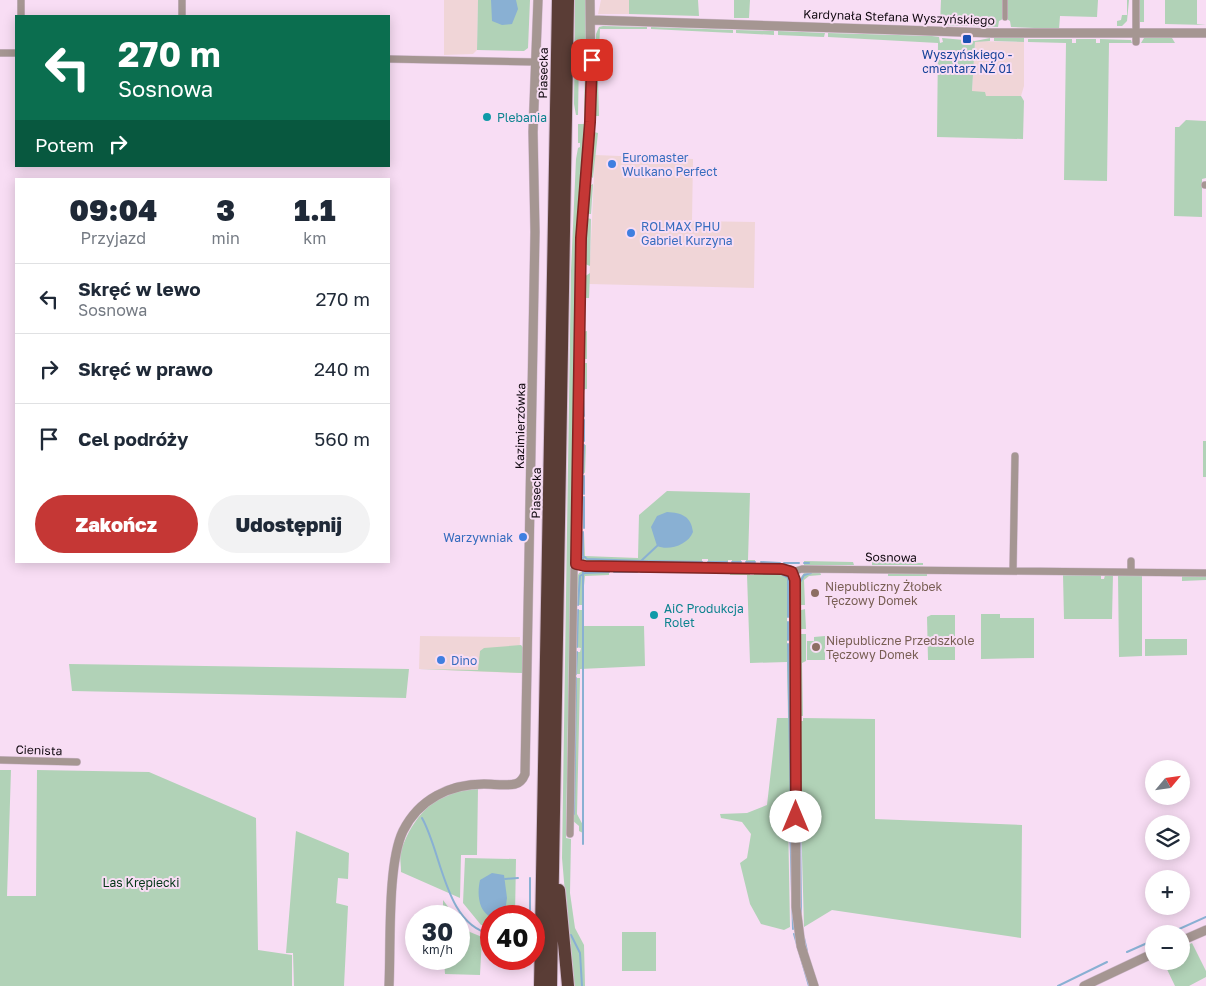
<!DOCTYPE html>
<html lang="pl">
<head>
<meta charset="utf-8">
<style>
  body { margin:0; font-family:"Golos Text",sans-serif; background:#f2f2f3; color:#1f2937; height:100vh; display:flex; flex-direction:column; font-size:19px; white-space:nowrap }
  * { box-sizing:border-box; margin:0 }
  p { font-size:16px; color:#747a83 }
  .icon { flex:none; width:28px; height:28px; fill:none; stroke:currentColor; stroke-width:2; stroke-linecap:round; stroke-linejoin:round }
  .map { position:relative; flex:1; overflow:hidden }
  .side { position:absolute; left:15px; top:178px; width:375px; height:385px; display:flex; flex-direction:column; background:#fff; border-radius:0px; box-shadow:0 2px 12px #0003 }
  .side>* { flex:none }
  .guide { position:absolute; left:15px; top:15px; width:375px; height:152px; border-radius:0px; box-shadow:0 2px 12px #0003; background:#0b6e4f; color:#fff; overflow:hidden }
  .needle { width:32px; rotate:61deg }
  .fabs { position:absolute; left:1145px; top:760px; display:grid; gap:10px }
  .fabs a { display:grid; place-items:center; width:45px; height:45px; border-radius:50%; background:#fff; box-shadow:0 2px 12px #0003; font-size:25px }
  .speed { position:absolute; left:405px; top:905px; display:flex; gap:10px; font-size:25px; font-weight:700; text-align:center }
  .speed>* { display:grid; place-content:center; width:65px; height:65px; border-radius:50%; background:#fff; box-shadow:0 2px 12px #0003; line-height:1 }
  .speed small { font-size:12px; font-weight:400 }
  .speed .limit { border:8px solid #d22; background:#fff; color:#111 }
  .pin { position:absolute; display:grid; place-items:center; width:42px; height:42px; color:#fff; margin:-21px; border-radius:10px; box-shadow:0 2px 8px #0006 }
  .me { position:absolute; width:55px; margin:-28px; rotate:0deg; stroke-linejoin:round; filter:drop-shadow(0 0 4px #0008) }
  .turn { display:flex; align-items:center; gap:18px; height:105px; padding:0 20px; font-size:22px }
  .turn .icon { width:65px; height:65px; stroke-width:2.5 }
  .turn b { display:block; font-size:35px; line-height:42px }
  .then { display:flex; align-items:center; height:48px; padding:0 20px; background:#0003; gap:10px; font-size:19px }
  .eta { display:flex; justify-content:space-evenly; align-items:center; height:85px; text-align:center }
  .eta b { font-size:30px; font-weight:800; line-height:35px }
  .action { display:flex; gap:10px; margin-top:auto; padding:10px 20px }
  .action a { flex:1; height:58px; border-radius:30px; background:#c53735; color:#fff; font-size:20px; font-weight:800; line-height:58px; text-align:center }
  .action a+a { background:#f2f2f3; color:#1f2937 }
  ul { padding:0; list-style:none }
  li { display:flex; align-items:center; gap:15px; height:70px; padding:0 20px; border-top:1px solid #e0e1e3 }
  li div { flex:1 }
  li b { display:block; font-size:19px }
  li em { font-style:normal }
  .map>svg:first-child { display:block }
  .commercial { fill:#f0d5d7 }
  .green { fill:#b1d2b7 }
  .water { fill:#89b0d3 }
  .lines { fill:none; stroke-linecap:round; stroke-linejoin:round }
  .stream { stroke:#89b0d3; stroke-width:2 }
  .pedestrian-casing { stroke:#d3bbd0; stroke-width:6 }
  .minor-casing { stroke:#d3bbd0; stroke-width:8 }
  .tertiary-casing { stroke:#d3bbd0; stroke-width:10 }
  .motorway-casing { stroke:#d3bbd0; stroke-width:14 }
  .pedestrian { stroke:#a59692; stroke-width:5 }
  .minor { stroke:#a59692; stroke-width:7 }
  .tertiary { stroke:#a59692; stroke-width:9 }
  .motorway { stroke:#5a3d36; stroke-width:12 }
  .route-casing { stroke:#802422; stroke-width:12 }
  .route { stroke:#c53735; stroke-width:9 }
  .transit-dot { fill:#1a4fb4; stroke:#f8ddf4; stroke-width:2 }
  .culture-dot { fill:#0f9aa8; stroke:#f8ddf4; stroke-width:2 }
  .shop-dot { fill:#3f7fe0; stroke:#f8ddf4; stroke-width:2 }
  .education-dot { fill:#8d6e63; stroke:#f8ddf4; stroke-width:2 }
  .labels { text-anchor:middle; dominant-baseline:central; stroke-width:4; stroke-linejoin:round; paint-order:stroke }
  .street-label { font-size:12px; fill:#110910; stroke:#f8ddf4 }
  .transit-label { font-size:12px; fill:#164399; stroke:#f8ddf4 }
  .culture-label { font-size:12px; fill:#0d838f; stroke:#f8ddf4; text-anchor:start }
  .shop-label { font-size:12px; fill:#366cbe; stroke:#f8ddf4; text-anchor:start }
  .education-label { font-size:12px; fill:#785e54; stroke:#f8ddf4; text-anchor:start }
  .park-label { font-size:12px; fill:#023515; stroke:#f8ddf4 }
</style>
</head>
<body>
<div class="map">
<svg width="1206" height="986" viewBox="0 0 1206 986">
  <rect width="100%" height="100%" fill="#f8ddf4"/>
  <path class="commercial" d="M444,0H478L477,50L473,54L444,55Z
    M601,0H629V14H598Z
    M975,41L1024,42V86L1021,96H985L972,92Z
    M595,155L693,159L692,221L755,222L754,288L589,284Z
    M420,636L520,637L519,673L419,669Z"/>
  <path class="green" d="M478,0H530L528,48L524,51L477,50Z
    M575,0H587L586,120H584L585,57H579L578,115H576L574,104Z
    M629,0H698L699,16L629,14Z
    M734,0H750L749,18H734Z
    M941,0H1098L1097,17L1060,16L1059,29L1011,27L1010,21L1005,18L999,21L998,27L940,25Z
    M1127,0H1129L1127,21L1122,26H1117V21L1121,20L1122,15H1127Z
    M1139,0H1144V22H1139Z
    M1165,0H1197V24L1206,25L1165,24Z
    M603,26L647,27V29H600L598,75H596V34L599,27Z
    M651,27L733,30V33L651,29Z
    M736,30L774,31V35L736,33Z
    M778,31L825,33L824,37L778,35Z
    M828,33L932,36L939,37L940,43L943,42L942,38L975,41L990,38V41L975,42L972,91L985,92L986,96H1021L1024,101L1023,139L937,137L938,43L828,37Z
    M994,38H1024V42L994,41Z
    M1144,38H1172L1175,43H1141Z
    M1028,39H1072V43H1076V39H1096V43H1100V39L1131,40L1132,43H1109L1107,181L1064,180L1066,43L1028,42Z
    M596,79H598L599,116H595Z
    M1186,120L1206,121V178L1202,179V217L1174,216L1175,127H1179Z
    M578,124H586L576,246L566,838L571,839L570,893L575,928L584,945L585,986H573L562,858L571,271L576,159L578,148L580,147V143H578Z
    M594,132L598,133L593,178L590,176Z
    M593,184L591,214H587L589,186Z
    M587,218L591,219L590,266L585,264Z
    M590,273L589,298H584V277Z
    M587,331V359H583L582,332Z
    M583,363H587V389H582Z
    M1203,441H1206V477H1203Z
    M586,445L585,473L579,471L580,446Z
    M667,491L750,493L748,560H755V565H746V560H741V565L732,564V560H728V565L708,564V559H702V564L586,562L581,560L579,532H584L585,556L638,558L639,515Z
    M804,561L853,562L854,565H804Z
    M872,562L923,563V565H872Z
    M585,570H609V575L585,576L582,605H575L577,577L579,573Z
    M730,571L750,572V575H754V572L784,573L789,577L792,617H787V622H792V640H787V644L792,645L799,721H803V718L875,719V819L1022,825L1021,938L832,910L804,927L801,819L788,818L790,927L784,930L761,924L750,904L740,863L747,858L751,834L742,822L721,818L720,814L747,813L767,805L777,718H788L787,662L750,663L747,575H730Z
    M820,572L821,575L809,576L804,580L805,605H798L801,577L804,573Z
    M888,573H927V576H888Z
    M1113,574L1112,619H1064L1063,575H1101V579H1104L1105,575Z
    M1118,575L1142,576V656L1119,657Z
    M1206,575V580L1182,581V576Z
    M805,609L806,629H799L798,611Z
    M575,610H582V626H644L645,666L580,669V674H574L575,652H580L581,648L575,647Z
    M981,614H1000V618H1034V658L981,659Z
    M931,615H955V660H928L927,617Z
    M800,634H806V661L802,663L803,716H799Z
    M825,636V660H807V641H814V637Z
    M1145,639H1187V655L1145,656Z
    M521,645L525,650L522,673L419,669L478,670L480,651L484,648Z
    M69,664L409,669L406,698L72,691Z
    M574,678H580L577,814L584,827L583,833L579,831V826L572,820Z
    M0,770H11L7,896H36L37,770L149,772L256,818L258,950L292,955V986H0Z
    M478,788L477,855H461L460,898L401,872C401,866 400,859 400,852C401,848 404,843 406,838C421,807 441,791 478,788Z
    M296,831L349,853L348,879L338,878L336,903L348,906L344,986H294L293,953H286Z
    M465,858L516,859L515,916H491V925H481L463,903Z
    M443,900L455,916H443Z
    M459,922L470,932L482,937L480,975L445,974L444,959H459Z
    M622,932H656V971H622Z
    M1192,943L1206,971V977L1189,986H1175L1163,961H1181V948Z"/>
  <path class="water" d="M491,0H516L518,9L512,24L502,25L492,21Z
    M667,512C682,513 691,516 693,532C688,545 669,551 657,546L651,527L657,516Z
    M492,873L504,875L507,898L505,912L491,917C478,911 477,893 480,880Z"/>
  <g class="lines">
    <path class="stream" d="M584,298V289
      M584,324V301
      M584,334V359
      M584,389V363
      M583,394L584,416
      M584,441V420
      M583,473L584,445
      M584,476V494
      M584,528V497
      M581,554L587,559L641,561L657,546
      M583,560V532
      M642,561L702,562
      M708,562H727
      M732,562H741
      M746,562H755
      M761,562L780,563
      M784,563H799
      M804,563H809
      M614,572H637
      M641,572H658
      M694,572H708
      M715,572L725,573
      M730,573H750
      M755,573L781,574L788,578V617
      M578,605L580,576L585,573L609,572
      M799,605V584L804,575L811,573
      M799,610V629
      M800,634V716
      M788,640V622
      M788,644L791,815
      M577,647L578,610
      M576,674L577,652
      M574,814L576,678
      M800,814V723
      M422,818C442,853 445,925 491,934
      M790,821L793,929
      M800,821L801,916
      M583,844V571
      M505,879L518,878
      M530,910V878
      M794,934L809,986
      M1168,934L1206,917
      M571,935L580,953L582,986
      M804,938L807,951
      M1127,952L1154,940
      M1058,986L1107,962"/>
    <defs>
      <path id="pedestrian" d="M1005,18V0"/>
      <path id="minor" d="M1136,0V42
        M21,16V0
        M182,16V0
        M0,53H16
        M389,59L534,62
        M1205,185H1206
        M1013,571L1015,456
        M792,572L802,569L1206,573
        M1131,572V561
        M0,760L77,762
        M570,834L574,569L577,564"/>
      <path id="tertiary" d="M590,0L591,96L581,238L579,299L577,564L585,566L782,569L790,570L794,574L796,907L801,946L814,986
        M591,20L992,33H1206
        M1181,941L1206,930
        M389,986C391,946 387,864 403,831C419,799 450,784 484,784C494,784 505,786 515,784C520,783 523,779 525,774L535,232L533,132L538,0
        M1084,986L1154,953"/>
      <path id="motorway" d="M559,890L568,986
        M540,986L558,0
        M551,986L568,0"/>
    </defs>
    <use href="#pedestrian" class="pedestrian-casing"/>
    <use href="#minor" class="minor-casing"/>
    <use href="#tertiary" class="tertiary-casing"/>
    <use href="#motorway" class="motorway-casing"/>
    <use href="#pedestrian" class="pedestrian"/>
    <use href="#minor" class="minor"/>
    <use href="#tertiary" class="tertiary"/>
    <use href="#motorway" class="motorway"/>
  </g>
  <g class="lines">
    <defs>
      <path id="route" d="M592,60L590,122L581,238L576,564L585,566L782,569L792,572L795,580L796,817"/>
    </defs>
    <use href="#route" class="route-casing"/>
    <use href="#route" class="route"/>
  </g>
  <rect class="transit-dot" x="962" y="34" width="10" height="10" rx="2.5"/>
  <g class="culture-dot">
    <circle cx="487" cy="117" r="5"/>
    <circle cx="654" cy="615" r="5"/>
  </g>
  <g class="shop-dot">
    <circle cx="612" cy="164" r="5"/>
    <circle cx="631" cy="233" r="5"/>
    <circle cx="523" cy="537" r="5"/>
    <circle cx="441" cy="660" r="5"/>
  </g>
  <g class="education-dot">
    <circle cx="815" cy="593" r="5"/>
    <circle cx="816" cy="647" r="5"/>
  </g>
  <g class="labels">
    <g class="street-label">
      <text transform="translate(899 17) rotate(2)">Kardynała Stefana Wyszyńskiego</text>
      <text transform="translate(543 73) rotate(-89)">Piasecka</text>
      <text transform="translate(520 426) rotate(-89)">Kazimierzówka</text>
      <text transform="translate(536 493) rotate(-89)">Piasecka</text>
      <text transform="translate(891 557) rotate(1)">Sosnowa</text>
      <text transform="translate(39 750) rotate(2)">Cienista</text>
    </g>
    <g class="transit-label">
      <text x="967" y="54">Wyszyńskiego -<tspan x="967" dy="14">cmentarz NŻ 01</tspan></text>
    </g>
    <g class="culture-label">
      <text x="497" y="117">Plebania</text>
      <text x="664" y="608">AiC Produkcja<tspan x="664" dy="14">Rolet</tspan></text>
    </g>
    <g class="shop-label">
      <text x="622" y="157">Euromaster<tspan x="622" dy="14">Wulkano Perfect</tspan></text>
      <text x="641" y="226">ROLMAX PHU<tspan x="641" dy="14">Gabriel Kurzyna</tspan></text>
      <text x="513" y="537" text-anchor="end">Warzywniak</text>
      <text x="451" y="660">Dino</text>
    </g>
    <g class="education-label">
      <text x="825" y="586">Niepubliczny Żłobek<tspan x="825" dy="14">Tęczowy Domek</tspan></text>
      <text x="826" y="640">Niepubliczne Przedszkole<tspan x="826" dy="14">Tęczowy Domek</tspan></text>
    </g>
    <g class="park-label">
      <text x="141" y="882">Las Krępiecki</text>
    </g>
  </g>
</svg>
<div class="fabs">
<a><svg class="needle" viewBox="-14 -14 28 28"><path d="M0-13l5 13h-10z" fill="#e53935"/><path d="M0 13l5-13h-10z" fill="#747a83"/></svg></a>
<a><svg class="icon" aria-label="layers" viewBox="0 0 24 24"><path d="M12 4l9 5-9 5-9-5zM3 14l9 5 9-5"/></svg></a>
<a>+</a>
<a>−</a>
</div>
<div class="speed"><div>30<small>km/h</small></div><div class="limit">40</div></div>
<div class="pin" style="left:592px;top:60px;background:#d93025"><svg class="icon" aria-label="arrive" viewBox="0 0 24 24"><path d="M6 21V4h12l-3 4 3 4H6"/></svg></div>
<svg class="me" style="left:796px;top:817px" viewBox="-20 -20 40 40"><circle r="19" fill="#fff"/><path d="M0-13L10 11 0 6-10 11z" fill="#c53735"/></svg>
<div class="guide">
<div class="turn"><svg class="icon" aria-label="left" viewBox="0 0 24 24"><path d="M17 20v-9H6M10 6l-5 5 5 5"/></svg><div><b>270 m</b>Sosnowa</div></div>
<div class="then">Potem<svg class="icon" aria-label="right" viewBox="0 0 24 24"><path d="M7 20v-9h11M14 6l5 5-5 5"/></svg></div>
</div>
<section class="side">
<div class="eta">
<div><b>09:04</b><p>Przyjazd</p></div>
<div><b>3</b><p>min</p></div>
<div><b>1.1</b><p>km</p></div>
</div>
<ul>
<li><svg class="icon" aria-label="left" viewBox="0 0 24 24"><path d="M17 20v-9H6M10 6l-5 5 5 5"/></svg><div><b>Skręć w lewo</b><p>Sosnowa</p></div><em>270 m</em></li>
<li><svg class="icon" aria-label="right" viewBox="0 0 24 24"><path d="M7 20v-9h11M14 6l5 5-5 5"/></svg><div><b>Skręć w prawo</b></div><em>240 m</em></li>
<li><svg class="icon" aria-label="arrive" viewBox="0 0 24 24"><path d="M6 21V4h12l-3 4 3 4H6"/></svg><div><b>Cel podróży</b></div><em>560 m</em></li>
</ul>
<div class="action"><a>Zakończ</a><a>Udostępnij</a></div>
</section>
</div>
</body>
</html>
